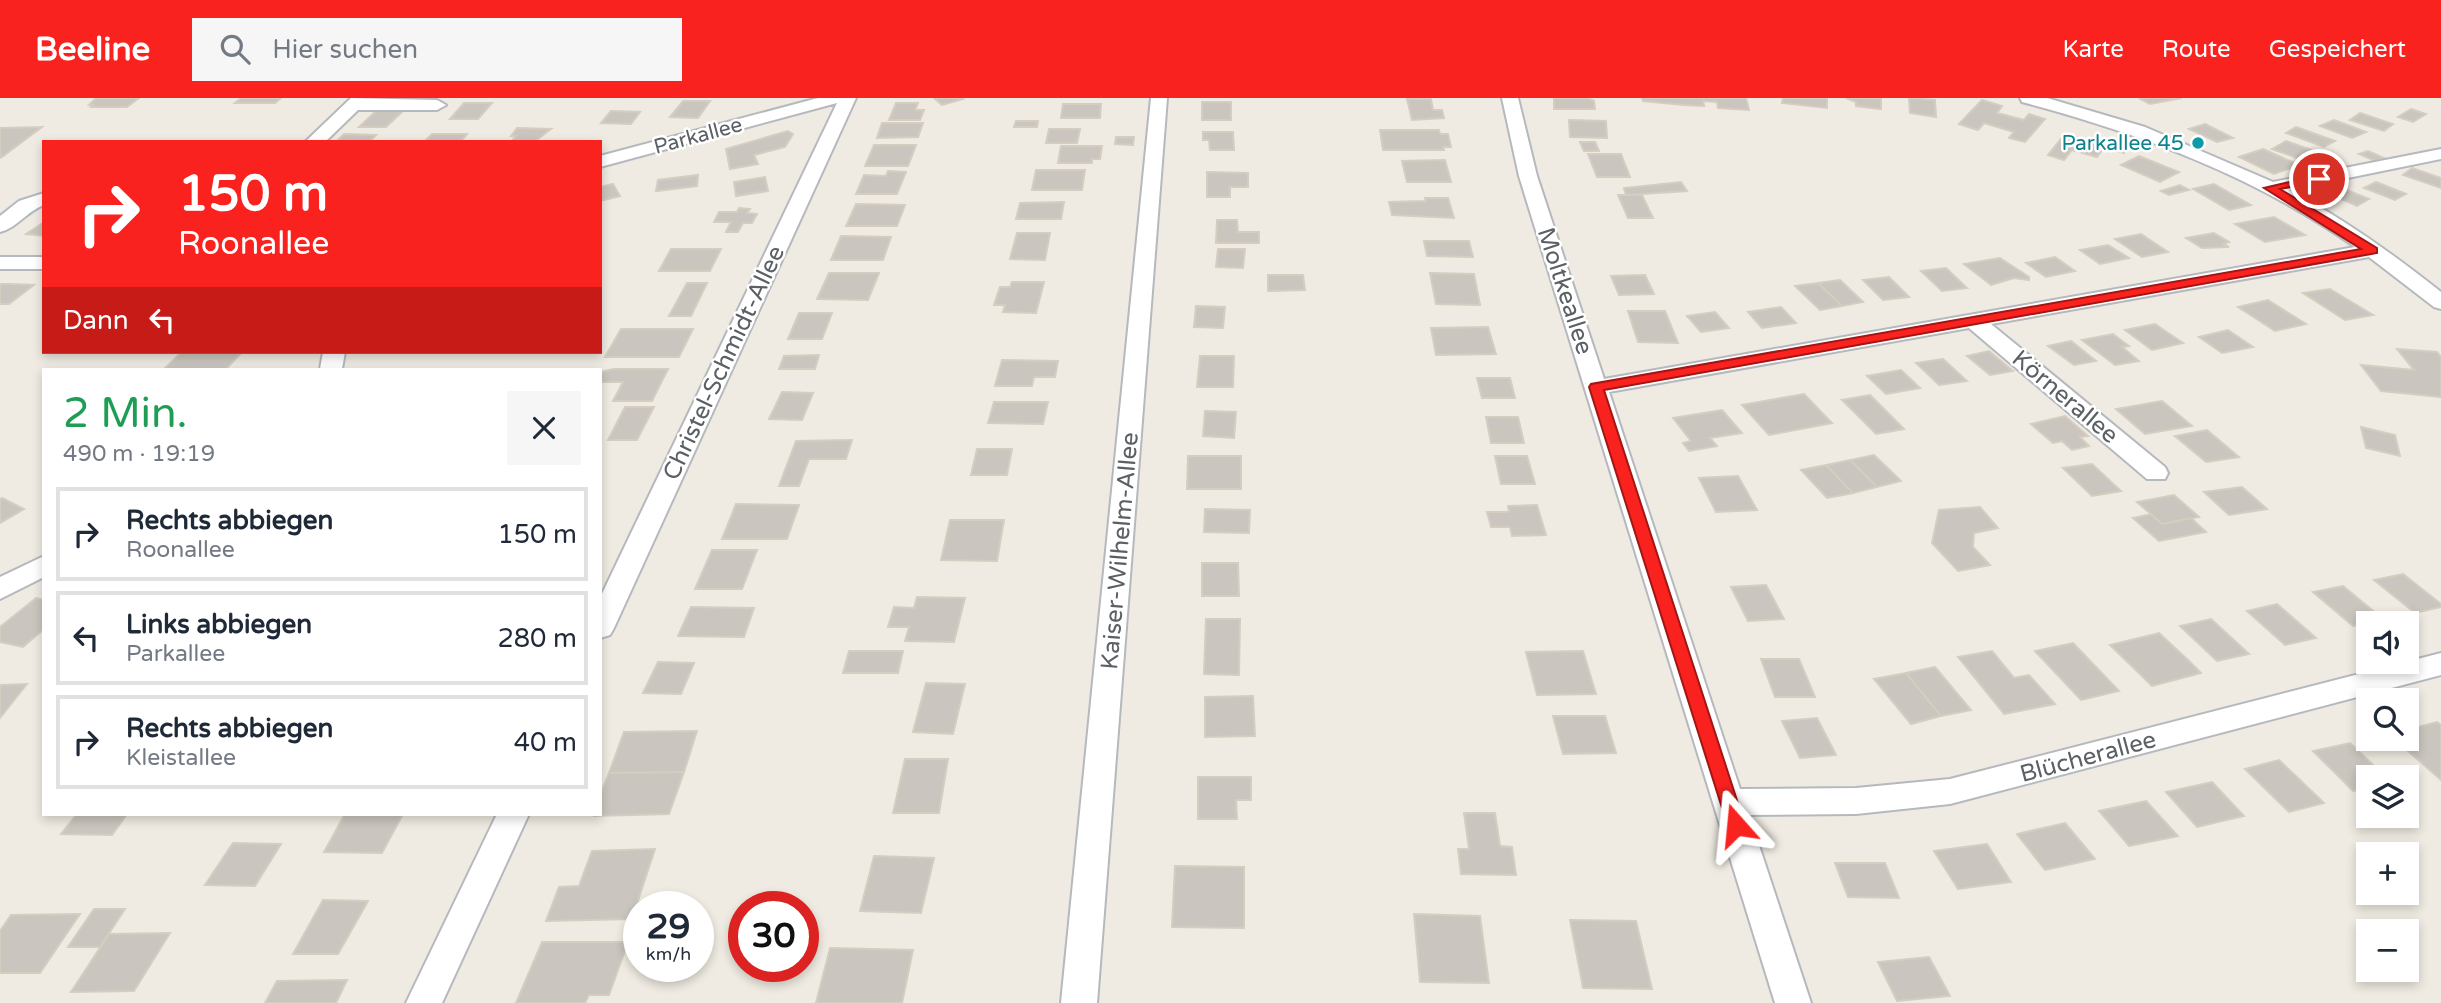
<!DOCTYPE html>
<html lang="de">
<head>
<meta charset="utf-8">
<style>
  body { margin:0; font-family:"Varela Round",sans-serif; background:#f6f6f7; color:#1f2937; height:100vh; display:flex; flex-direction:column; font-size:26px; white-space:nowrap }
  * { box-sizing:border-box; margin:0 }
  p { font-size:23px; color:#747a83 }
  .icon { flex:none; width:38px; height:38px; fill:none; stroke:currentColor; stroke-width:2; stroke-linecap:round; stroke-linejoin:round }
  .map { position:relative; flex:1; overflow:hidden }
  .drawer { position:absolute; left:42px; top:270px; width:560px; height:448px; display:flex; flex-direction:column; background:#fff; border-radius:0px; box-shadow:0 4px 10px #0003 }
  .drawer>* { flex:none }
  .banner { position:absolute; left:42px; top:42px; width:560px; height:214px; border-radius:0px; box-shadow:0 4px 10px #0003; background:#f9221f; color:#fff; overflow:hidden }
  .tools { position:absolute; left:2356px; top:513px; display:grid; gap:14px }
  .tools a { display:grid; place-items:center; width:63px; height:63px; border-radius:0px; background:#fff; box-shadow:0 4px 10px #0003; font-size:35px }
  .speed { position:absolute; left:623px; top:793px; display:flex; gap:14px; font-size:35px; font-weight:700; text-align:center }
  .speed>* { display:grid; place-content:center; width:91px; height:91px; border-radius:50%; background:#fff; box-shadow:0 4px 10px #0003; line-height:1 }
  .speed small { font-size:18px; font-weight:400 }
  .speed .limit { border:10px solid #d22; background:#fff; color:#111 }
  .pin { position:absolute; display:grid; place-items:center; width:60px; height:60px; color:#fff; margin:-30px; border:4px solid #fff; border-radius:50%; box-shadow:0 2px 7px #0007 }
  .me { position:absolute; width:77px; margin:-38px; rotate:342deg; stroke-linejoin:round; filter:drop-shadow(0 0 5px #0008) }
  .turn { display:flex; align-items:center; gap:24px; height:147px; padding:0 21px; font-size:32px }
  .turn .icon { width:91px; height:91px; stroke-width:2.5 }
  .turn b { display:block; font-size:49px; line-height:60px }
  .then { display:flex; align-items:center; height:66px; padding:0 21px; background:#0003; gap:14px; font-size:26px }
  .round { display:grid; place-items:center; flex:none; width:74px; height:74px; border-radius:0px; background:#f6f6f7 }
  .head { display:flex; align-items:center; justify-content:space-between; height:119px; padding:0 21px }
  h1 { font-size:42px; font-weight:600; line-height:52px; color:#1e9e55 }
  ul { padding:0; list-style:none }
  li { display:flex; align-items:center; gap:21px; height:94px; margin:0 14px 10px; padding:0 7px; border:4px solid #e0e1e3; border-radius:0px }
  li div { flex:1 }
  li b { display:block; font-size:26px }
  li em { font-style:normal }
  header { display:flex; align-items:center; gap:42px; box-sizing:border-box; height:98px; padding:0 35px; background:#f9221f; color:#fff }
  header strong { font-size:33px }
  nav { display:flex; gap:38px; margin-inline-start:auto; font-size:24px }
  .search { width:490px; height:63px; background:#f6f6f7; display:flex; align-items:center; gap:18px; box-sizing:border-box; padding:0 24px; border-radius:0px; color:#747a83; font-size:26px }
  .map>svg:first-child { display:block }
  .building { fill:#cac6bf; stroke:#d4cdc0; stroke-width:2 }
  .lines { fill:none; stroke-linecap:round; stroke-linejoin:round }
  .minor-casing { stroke:#b5b9be; stroke-width:4 }
  .minor { fill:#fff; fill-rule:evenodd }
  .route { fill:#f9221f; stroke:#a21614; stroke-width:2 }
  .culture-dot { fill:#0f9aa8; stroke:#fff; stroke-width:2.5 }
  .labels { text-anchor:middle; dominant-baseline:central; stroke-width:5; stroke-linejoin:round; paint-order:stroke }
  .far-street-label { font-size:21px; fill:#5b6065; stroke:#fff }
  .far-culture-label { font-size:21px; fill:#0d838f; stroke:#fff; text-anchor:end }
  .street-label { font-size:24px; fill:#5b6065; stroke:#fff }
</style>
</head>
<body>
<header>
<strong>Beeline</strong>
<div class="search"><svg class="icon" aria-label="search" viewBox="0 0 24 24"><circle cx="10" cy="10" r="6"/><path d="M15 15l6 6"/></svg>Hier suchen</div>
<nav><a>Karte</a><a>Route</a><a>Gespeichert</a></nav>
</header>
<div class="map">
<svg width="2441" height="905" viewBox="0 0 2441 905">
  <rect width="100%" height="100%" fill="#efebe2"/>
  <path class="building" d="M96,0H139L127,9H91L93,7H89Z
    M241,0H281L275,5H235Z
    M934,0H961L963,1L942,7Z
    M1554,0H1588L1594,3L1595,11H1554Z
    M1642,0H1746L1749,12L1718,10L1717,4L1703,3L1704,8L1684,7L1643,3Z
    M1783,0H1827V10L1782,5Z
    M1846,0H1881V11L1856,8V4Z
    M1909,0L1935,2L1936,19L1910,15Z
    M2139,0H2182L2150,6Z
    M1407,1H1431L1433,12H1442L1444,20L1412,22Z
    M1982,2L2002,8L1997,15L2024,22L2029,16L2045,21L2025,44L2009,40L2014,34L1984,25L1978,32L1959,26Z
    M683,3H710L698,20L670,19Z
    M1202,4H1231V22H1202Z
    M464,5H492L478,21H450Z
    M896,5H918L915,12H924L920,22H889Z
    M1063,6H1101L1100,20H1061Z
    M2411,11L2426,16L2413,24L2398,19Z
    M376,13H403L386,29H359Z
    M611,13L640,14L631,26L601,25Z
    M2360,15L2393,26L2384,33L2350,22Z
    M1569,22L1606,23L1607,40L1570,39Z
    M2334,22L2366,34L2352,40L2320,28Z
    M1016,23H1038L1037,29H1014Z
    M882,25H923L918,39L877,40Z
    M2205,26L2233,40L2217,44L2189,31Z
    M42,29L2,59L0,60V30Z
    M2296,29L2335,43L2324,49L2286,35Z
    M517,30L551,31L534,44H511L516,38H511Z
    M1049,31H1080L1077,45H1046Z
    M1380,32H1439L1440,36H1448L1451,49H1443L1444,52H1383Z
    M788,33L793,36L785,49L754,57L758,66L730,71L726,51Z
    M1203,34H1233L1234,52H1210L1209,42H1203Z
    M344,36L376,37L369,44H336Z
    M432,36H467L460,44H424Z
    M2065,36L2105,48L2097,59L2072,52L2064,62L2048,57Z
    M1116,39H1134L1133,47L1115,46Z
    M2286,43L2314,53L2300,61L2272,51Z
    M1580,44H1595L1599,53H1584Z
    M2113,44L2129,49L2124,55L2108,50Z
    M874,47H916L908,68H865Z
    M1061,48H1102L1100,61H1092V65H1058Z
    M2263,51L2299,67L2274,76L2239,59Z
    M2368,53L2384,60L2375,63L2359,56Z
    M1588,56H1621L1630,79H1597Z
    M2139,58L2179,74L2160,84L2121,67Z
    M1445,62L1451,84H1407L1402,63Z
    M2412,70L2441,80V90L2403,77Z
    M1036,72H1085L1082,92H1032Z
    M888,73L906,74L897,96H856L864,77L886,78Z
    M1207,74L1248,75V89H1230V99H1207Z
    M698,77L697,88L656,93L658,82Z
    M765,79L768,93L736,98L734,84Z
    M1681,84L1687,93L1626,97L1624,90Z
    M2376,84L2406,96L2395,102L2364,90Z
    M613,86L620,98L600,103V89Z
    M2214,86L2251,107L2229,112L2193,91Z
    M2180,87L2189,92L2169,97L2161,93Z
    M2339,89L2369,101L2357,108L2327,95Z
    M1618,97H1642L1653,120H1628Z
    M1425,100H1448L1454,120L1392,117L1389,104L1426,103Z
    M1064,104L1061,121H1016L1020,105Z
    M856,106L905,107L897,128H846Z
    M739,110L750,111L747,115L757,116L752,125H743L738,134H726L731,124H714L719,114H737Z
    M2274,119L2305,137L2265,144L2235,126Z
    M1217,122H1237L1238,134H1259V145H1216Z
    M44,124V138L26,136Z
    M1017,135H1050L1045,162L1010,161Z
    M2214,135L2229,144L2223,146L2229,149L2202,150L2186,140Z
    M2141,136L2168,154L2142,159L2115,141Z
    M841,138L891,139L883,162H831Z
    M1424,143H1469L1473,159L1427,158Z
    M2108,147L2129,160L2100,166L2080,152Z
    M671,151H721L710,173H659Z
    M1218,151H1245L1243,170L1216,169Z
    M2055,159L2075,173L2046,179L2026,165Z
    M2000,160L2029,179V182L2014,180L1991,187L1964,166Z
    M1946,170L1967,190L1942,193L1921,173Z
    M829,175H879L868,202L817,201Z
    M1430,175L1474,176L1480,207L1436,206Z
    M1268,177H1303L1305,192L1268,193Z
    M1645,177L1654,196L1619,197L1611,178Z
    M1889,179L1909,199L1883,202L1863,182Z
    M1840,182L1863,204L1842,208L1818,185Z
    M1012,184H1044L1036,215L1003,214L1005,207H994L1000,189H1010Z
    M687,185H707L691,218H669Z
    M1818,185L1842,208L1820,212L1795,188Z
    M0,186H10L34,187L9,206H0Z
    M2330,191L2373,217L2345,222L2303,195Z
    M2268,202L2306,226L2275,233L2238,209Z
    M1196,208L1225,209L1223,230L1194,229Z
    M1781,209L1796,225L1762,230L1748,214Z
    M1628,213H1665L1678,245L1638,244Z
    M1715,214L1729,230L1701,234L1687,218Z
    M799,215H832L822,241H788Z
    M2155,226L2183,245L2152,252L2125,232Z
    M1488,229L1496,256L1436,257L1431,230Z
    M621,231H693L679,259H605Z
    M2228,232L2253,249L2222,255L2199,239Z
    M2113,236L2129,248L2122,249L2139,263L2115,267L2082,242Z
    M2071,243L2096,263L2074,267L2048,248Z
    M2397,251L2437,254L2441,259V299L2381,293L2361,267L2414,272Z
    M1989,253L2013,273L1990,277L1967,258Z
    M182,254H242L226,271H164Z
    M819,257L815,271H779L784,258Z
    M1200,258H1234L1233,289H1197Z
    M1943,261L1967,283L1939,287L1916,265Z
    M1002,262L1058,263L1055,279H1034L1032,288H995Z
    M614,271H668L652,303H613L623,284H600V274Z
    M1901,272L1920,290L1886,296L1867,278Z
    M1477,280H1510L1515,300H1482Z
    M782,294L813,295L802,322L769,321Z
    M1804,296L1832,325L1769,337L1742,307Z
    M1870,297L1904,331L1876,336L1842,302Z
    M2162,303L2192,328L2145,336L2116,311Z
    M994,304H1048L1043,326L988,325Z
    M625,309H654L637,342H608Z
    M1722,312L1742,335L1710,340L1717,348L1689,353L1683,345L1691,343L1673,320Z
    M1205,313L1236,314L1234,340L1203,338Z
    M2065,318L2088,338L2080,339L2089,348L2072,352L2062,343L2053,345L2031,326Z
    M1486,319H1518L1524,345H1491Z
    M2361,329L2395,337L2400,358L2366,350Z
    M2207,332L2239,359L2206,364L2175,338Z
    M852,342L846,361H809L799,388H779L796,343Z
    M977,351H1012L1007,377H971Z
    M1874,357L1901,383L1877,389L1850,362Z
    M1188,358H1241V391H1187Z
    M1495,358H1527L1535,386H1501Z
    M1850,362L1877,389L1853,395L1826,367Z
    M2092,366L2121,393L2092,398L2063,370Z
    M1826,367L1853,395L1827,400L1801,372Z
    M1738,378L1757,412L1716,414L1699,380Z
    M2242,389L2267,411L2229,417L2204,394Z
    M2174,397L2199,419L2162,426L2137,404Z
    M2,400L24,411L0,425V402Z
    M736,406L799,407L787,441H722Z
    M1537,407L1546,437L1512,438L1510,429H1491L1487,414H1509L1508,408Z
    M1980,409L1998,430L1974,435L1973,449L1990,467L1958,473L1932,445L1939,412Z
    M1205,411L1250,412L1249,435L1204,434Z
    M2151,416L2162,426L2191,420L2206,434L2159,443L2133,420Z
    M950,422H1004L997,463L941,462Z
    M712,452H757L742,491H695Z
    M1202,465H1238L1239,498H1202Z
    M2403,476L2441,506V509L2415,515L2374,482Z
    M1766,487L1784,521L1748,523L1731,489Z
    M2343,488L2383,521L2353,528L2313,494Z
    M917,499L965,500L954,544L905,543L909,529H888L894,509L914,510Z
    M36,500L44,502V531L23,549L0,544V529Z
    M2277,506L2316,540L2285,547L2247,513Z
    M691,509L754,510L744,539L678,538Z
    M1206,521H1240L1239,577L1204,576Z
    M2211,521L2249,556L2217,563L2180,528Z
    M2159,535L2189,563L2201,575L2152,588L2110,547Z
    M2073,545L2119,593L2081,602L2035,553Z
    M849,553H903L898,575H843Z
    M1583,553L1596,596L1537,597L1526,554Z
    M1992,553L2014,580L2029,577L2055,606L2004,616L1958,559Z
    M1761,561H1799L1815,599H1775Z
    M658,564L694,565L681,596L643,595Z
    M1935,569L1971,612L1941,618L1906,575Z
    M1906,575L1941,618L1911,626L1874,581Z
    M926,585L965,586L953,636L913,634Z
    M27,586L0,620V587Z
    M1253,598L1255,638L1205,639V599Z
    M1553,618H1605L1616,655L1563,656Z
    M1817,620L1836,657L1800,660L1782,623Z
    M2437,624L2441,627V682L2393,640H2406V632Z
    M697,633L684,674L609,675L624,634Z
    M2350,645L2386,679H2368V690L2353,693L2313,653Z
    M905,661H948L939,715H893Z
    M2279,662L2324,705L2289,714L2245,671Z
    M684,674L669,716L593,718L600,716V698L609,675Z
    M1198,679H1251V702H1236L1237,721H1198Z
    M2212,684L2244,718L2197,729L2166,694Z
    M2146,703L2178,738L2129,748L2099,713Z
    M1464,715H1495L1500,748L1512,749L1516,777L1461,776L1458,751H1469Z
    M77,716H127L112,737L61,736Z
    M345,716H403L382,755L324,754Z
    M2065,725L2095,761L2045,772L2017,736Z
    M233,745L281,746L255,788L205,787Z
    M1987,746L2011,784L1958,791L1934,753Z
    M655,751L632,821L546,823L559,789L579,788L592,753Z
    M874,758L934,760L921,815L860,813Z
    M1835,765H1885L1899,800L1848,799Z
    M1175,768L1244,769V830L1172,829Z
    M323,802L368,803L338,856H293Z
    M94,811H125L100,849H68Z
    M80,816L40,875H0V833L11,817Z
    M1414,816L1480,818L1489,885L1420,884Z
    M1570,822L1636,823L1652,891L1583,890Z
    M170,835L134,893L71,894L109,836Z
    M542,844H628L609,897H589L585,905H516Z
    M830,850L913,852L902,905H816Z
    M1929,859L1950,898L1897,903L1878,864Z
    M347,882L336,905H265L277,883Z"/>
  <g class="lines">
    <defs>
      <path id="minor" d="M351,0L437,2L446,7L437,12H358L325,44H305Z
        M818,0H856L614,530L610,537L600,540V500L837,5L600,69V58Z
        M1151,0H1167L1097,905H1061Z
        M1502,0H1518L1537,78L1604,281L2355,149C2255,78 2139,35 2022,4L2020,0H2047L2145,29L2273,84L2441,51V61L2289,92C2343,120 2393,156 2441,194V211L2434,209L2369,159L1991,226L2165,369L2168,375L2165,381H2147L1969,230L1609,294L1740,691L1856,690L1950,681L2441,555V577L1950,706L1856,716L1749,717L1811,905H1775L1519,78Z
        M44,95V107C27,113 17,130 0,134V118L19,103Z
        M0,159H44V171H0Z
        M323,254H345L342,271H320Z
        M44,458V479L0,501V479Z
        M497,716H529L442,905H406Z"/>
    </defs>
    <use href="#minor" class="minor-casing"/>
    <use href="#minor" class="minor"/>
  </g>
  <path class="route" d="M2319,77L2323,78V83L2280,91L2377,150V155L1604,292L1745,727L1743,732H1729L1589,289L1591,286L2361,151L2264,90Z"/>
  <circle class="culture-dot" cx="2198" cy="45" r="7"/>
  <g class="labels">
    <g class="far-street-label">
      <text transform="translate(698 38) rotate(-15)">Parkallee</text>
    </g>
    <g class="far-culture-label">
      <text x="2184" y="45">Parkallee 45</text>
    </g>
    <g class="street-label">
      <text transform="translate(1565 193) rotate(72)">Moltkeallee</text>
      <text transform="translate(724 265) rotate(-65)">Christel-Schmidt-Allee</text>
      <text transform="translate(2065 299) rotate(40)">Körnerallee</text>
      <text transform="translate(1120 453) rotate(-85)">Kaiser-Wilhelm-Allee</text>
      <text transform="translate(2088 659) rotate(-15)">Blücherallee</text>
    </g>
  </g>
</svg>
<div class="tools">
<a><svg class="icon" aria-label="sound" viewBox="0 0 24 24"><path d="M4 9h4l5-4v14l-5-4H4zM17 9q2 3 0 6"/></svg></a>
<a><svg class="icon" aria-label="search" viewBox="0 0 24 24"><circle cx="10" cy="10" r="6"/><path d="M15 15l6 6"/></svg></a>
<a><svg class="icon" aria-label="layers" viewBox="0 0 24 24"><path d="M12 4l9 5-9 5-9-5zM3 14l9 5 9-5"/></svg></a>
<a>+</a>
<a>−</a>
</div>
<div class="speed"><div>29<small>km/h</small></div><div class="limit">30</div></div>
<div class="pin" style="left:2319px;top:81px;background:#d93025"><svg class="icon" aria-label="arrive" viewBox="0 0 24 24"><path d="M6 21V4h12l-3 4 3 4H6"/></svg></div>
<svg class="me" style="left:1736px;top:727px" viewBox="-20 -20 40 40"><path d="M0-17L14 15 0 8-14 15z" fill="#f9221f" stroke="#fff" stroke-width="4"/></svg>
<div class="banner">
<div class="turn"><svg class="icon" aria-label="right" viewBox="0 0 24 24"><path d="M7 20v-9h11M14 6l5 5-5 5"/></svg><div><b>150 m</b>Roonallee</div></div>
<div class="then">Dann<svg class="icon" aria-label="left" viewBox="0 0 24 24"><path d="M17 20v-9H6M10 6l-5 5 5 5"/></svg></div>
</div>
<section class="drawer">
<div class="head"><div><h1>2 Min.</h1><p>490 m · 19:19</p></div><a class="round"><svg class="icon" aria-label="close" viewBox="0 0 24 24"><path d="M6 6l12 12M18 6L6 18"/></svg></a></div>
<ul>
<li><svg class="icon" aria-label="right" viewBox="0 0 24 24"><path d="M7 20v-9h11M14 6l5 5-5 5"/></svg><div><b>Rechts abbiegen</b><p>Roonallee</p></div><em>150 m</em></li>
<li><svg class="icon" aria-label="left" viewBox="0 0 24 24"><path d="M17 20v-9H6M10 6l-5 5 5 5"/></svg><div><b>Links abbiegen</b><p>Parkallee</p></div><em>280 m</em></li>
<li><svg class="icon" aria-label="right" viewBox="0 0 24 24"><path d="M7 20v-9h11M14 6l5 5-5 5"/></svg><div><b>Rechts abbiegen</b><p>Kleistallee</p></div><em>40 m</em></li>
</ul>
</section>
</div>
</body>
</html>
